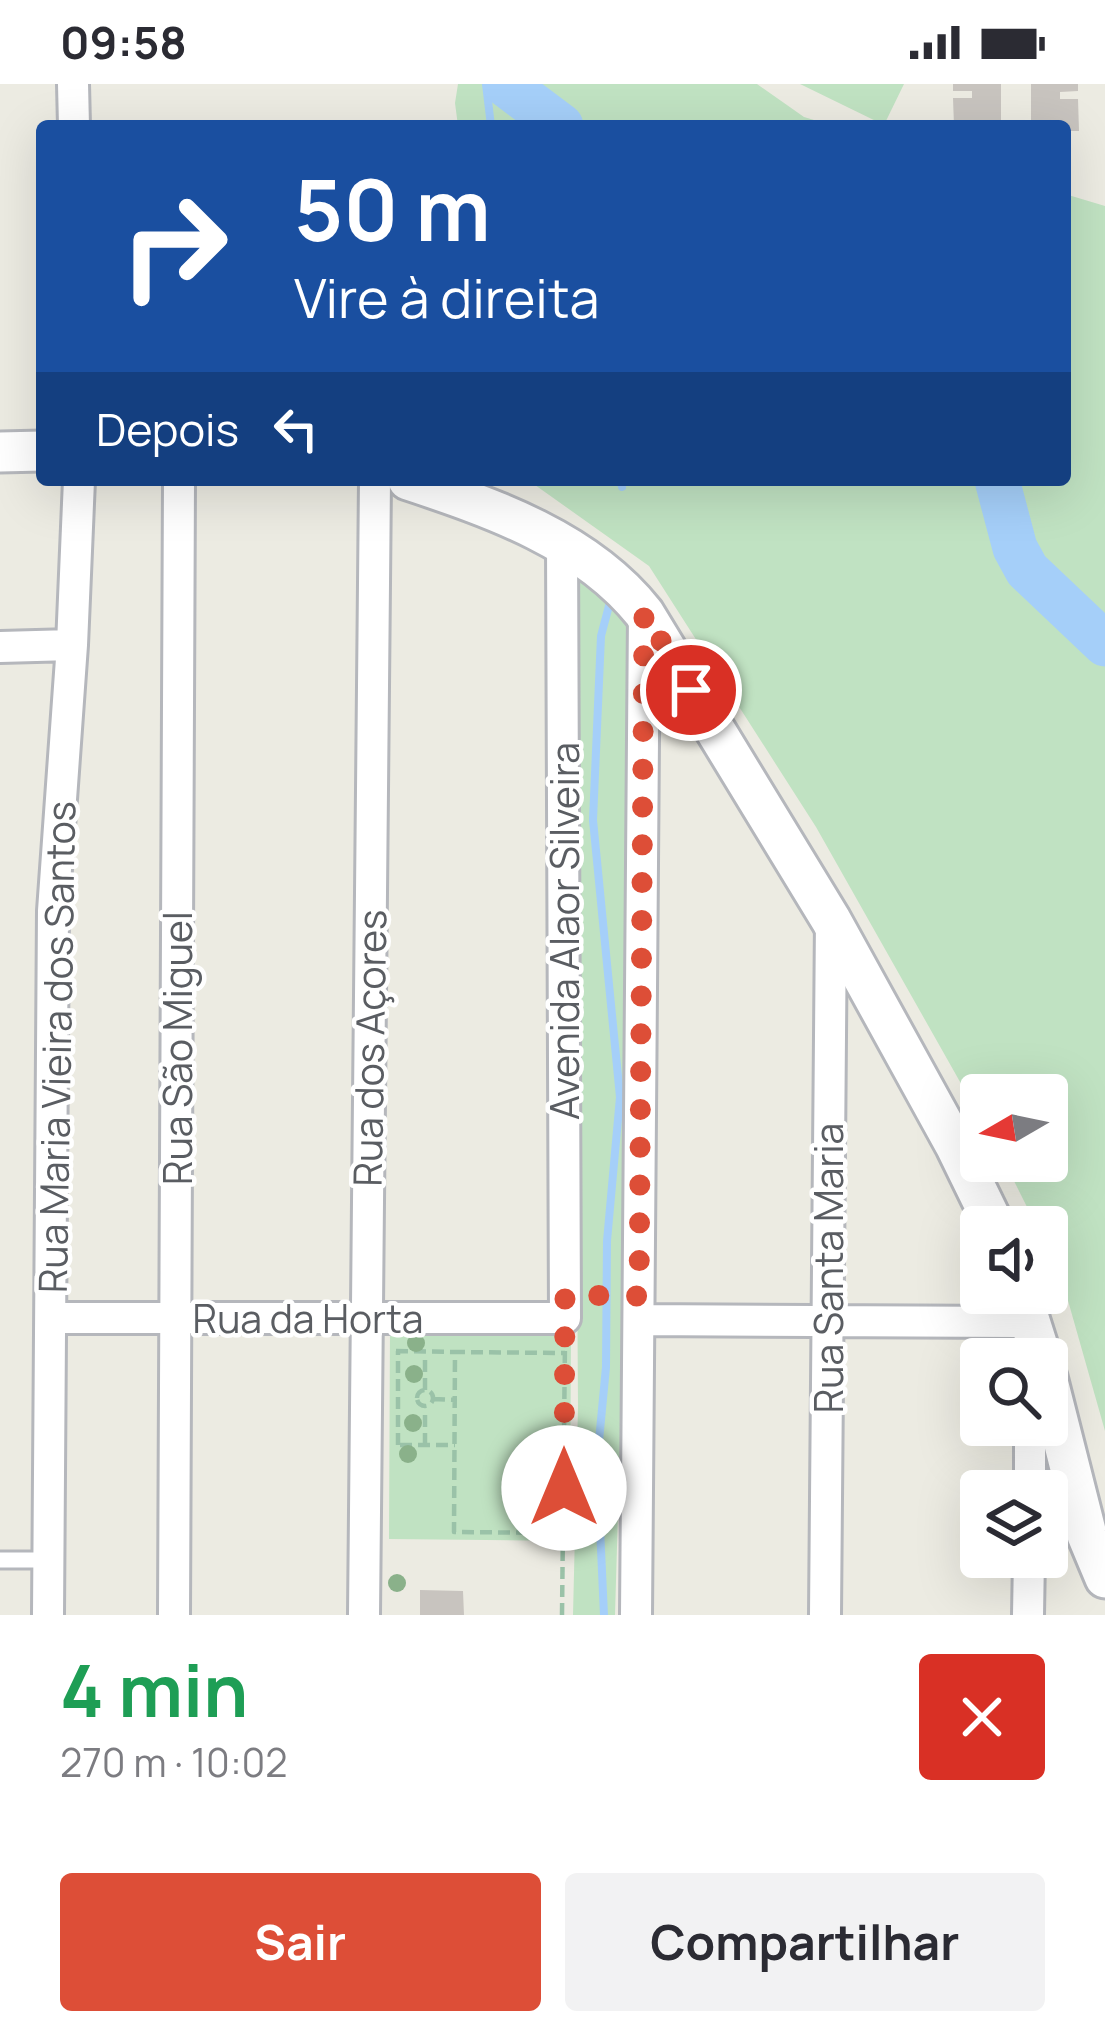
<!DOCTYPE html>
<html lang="pt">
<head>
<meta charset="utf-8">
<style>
  body { margin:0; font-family:Manrope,sans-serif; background:#f2f2f3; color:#2b2b33; height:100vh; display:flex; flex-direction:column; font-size:45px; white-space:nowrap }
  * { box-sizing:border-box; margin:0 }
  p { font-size:39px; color:#7c7c81 }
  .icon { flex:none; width:66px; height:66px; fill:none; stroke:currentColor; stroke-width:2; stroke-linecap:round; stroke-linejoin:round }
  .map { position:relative; height:1531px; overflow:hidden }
  .side { display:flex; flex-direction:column; background:#fff; flex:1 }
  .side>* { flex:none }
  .banner { position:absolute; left:36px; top:36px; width:1035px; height:366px; border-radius:12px; box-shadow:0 12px 48px #0002; background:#1a4fa0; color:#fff; overflow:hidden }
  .needle { width:78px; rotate:261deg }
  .tools { position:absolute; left:960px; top:990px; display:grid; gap:24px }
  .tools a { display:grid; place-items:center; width:108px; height:108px; border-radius:12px; background:#fff; box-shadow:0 12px 48px #0002; font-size:60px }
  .pin { position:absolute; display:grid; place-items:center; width:102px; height:102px; color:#fff; margin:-51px; border:6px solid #fff; border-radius:50%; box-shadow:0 3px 12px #0007 }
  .me { position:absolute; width:132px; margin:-66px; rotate:0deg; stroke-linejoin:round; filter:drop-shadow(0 0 9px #0008) }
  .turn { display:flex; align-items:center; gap:42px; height:252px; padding:0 60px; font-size:54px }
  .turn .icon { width:156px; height:156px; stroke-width:2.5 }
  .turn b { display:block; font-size:84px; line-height:102px }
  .then { display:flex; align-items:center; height:114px; padding:0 60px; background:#0003; gap:24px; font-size:45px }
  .round { display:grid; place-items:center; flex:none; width:126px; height:126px; border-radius:12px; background:#f2f2f3 }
  .head { display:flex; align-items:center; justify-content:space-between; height:204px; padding:0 60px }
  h1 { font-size:72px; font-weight:700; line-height:90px; color:#1e9e55 }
  .button { display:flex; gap:24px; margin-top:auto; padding:24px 60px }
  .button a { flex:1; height:138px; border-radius:12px; background:#dd4e37; color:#fff; font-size:48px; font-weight:700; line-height:138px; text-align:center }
  .button a+a { background:#f2f2f3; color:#2b2b33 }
  .status { display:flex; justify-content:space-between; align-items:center; height:84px; padding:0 60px; background:#fff; direction:ltr }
  .status svg { height:33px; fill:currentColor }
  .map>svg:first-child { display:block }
  .green { fill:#c0e2c2 }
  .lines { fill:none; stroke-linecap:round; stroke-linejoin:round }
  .stream { stroke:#a5cff9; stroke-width:8 }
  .river { stroke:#a5cff9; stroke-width:45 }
  .building { fill:#c8c4bf }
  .service-casing { stroke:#b5b7bc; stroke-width:21 }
  .minor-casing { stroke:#b5b7bc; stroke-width:36 }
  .tertiary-casing { stroke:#b5b7bc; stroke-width:45 }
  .path { stroke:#9ac2a8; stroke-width:4.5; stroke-dasharray:12 6; stroke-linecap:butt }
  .service { stroke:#fff; stroke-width:15 }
  .minor { stroke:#fff; stroke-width:30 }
  .tertiary { stroke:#fff; stroke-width:39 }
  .tree { fill:#8ab18a }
  .route { stroke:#dd4e37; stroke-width:21; stroke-dasharray:0 37.8 }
  .labels { text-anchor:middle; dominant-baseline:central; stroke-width:9; stroke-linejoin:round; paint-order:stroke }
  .street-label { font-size:39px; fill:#5a5d62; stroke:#fff }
</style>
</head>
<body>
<div class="status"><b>09:58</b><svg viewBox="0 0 49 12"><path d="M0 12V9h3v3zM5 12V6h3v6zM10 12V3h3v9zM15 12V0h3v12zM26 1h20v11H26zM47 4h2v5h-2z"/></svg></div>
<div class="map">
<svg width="1105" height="1531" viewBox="0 0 1105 1531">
  <rect width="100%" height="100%" fill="#ecebe2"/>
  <path class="green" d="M458,0H757L804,33L834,42H458L455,19Z
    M800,0H904L884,41Z
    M1065,110L1105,122V1347L1063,1199L1047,1165V1143H1037L1004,1077H1047V1011H981V1035L816,743L649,482L528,396H1065Z
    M573,488L628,539L631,987L615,1531H573L578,1324Z
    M390,1244L571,1246L570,1457L389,1455Z"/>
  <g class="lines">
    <path class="stream" d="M486,0L491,42
      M620,396L622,403
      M604,1531L597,1378L606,1283L607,1157L620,1013L593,736L601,552L610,518"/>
    <path class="river" d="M505,0L561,42
      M997,396L1015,464L1027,486L1105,560"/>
  </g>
  <path class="building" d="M953,0H1001V42H954L953,14H972V7H953Z
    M1031,0H1078V7L1060,8V15H1078L1079,47H1065V42H1031Z
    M420,1506L463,1507L464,1531H420Z"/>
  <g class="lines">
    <defs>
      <path id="service" d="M0,1476H49"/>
      <path id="minor" d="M73,0L74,42
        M0,563L72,561
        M51,1234H565L562,460
        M639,1236L1031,1238V1253
        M1030,1407V1341
        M48,1531L53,827L72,561L79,396
        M174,1531L179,396
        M364,1531L375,396
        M636,1531L644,529
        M825,1531L831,836
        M1028,1531L1029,1473"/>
      <path id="tertiary" d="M0,368L42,367
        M408,396C493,424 587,457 644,529L831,836L955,1061L995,1143
        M1021,1209L1042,1275
        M1047,1293L1087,1451L1105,1494"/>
    </defs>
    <use href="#service" class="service-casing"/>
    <use href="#minor" class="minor-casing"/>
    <use href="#tertiary" class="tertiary-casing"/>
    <path class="path" d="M396,1267L455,1268
      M417 1314a8 8 0 1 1 16 0a8 8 0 1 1-16 0Z
      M425,1306V1270
      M433,1315L455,1316
      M398,1361V1267
      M400,1361H455
      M425,1361V1325
      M564,1449L454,1448L455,1268L565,1269
      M562,1531L565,1258"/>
    <use href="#service" class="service"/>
    <use href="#minor" class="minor"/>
    <use href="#tertiary" class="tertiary"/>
  </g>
  <g class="tree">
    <circle cx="416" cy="1259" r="9"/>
    <circle cx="414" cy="1290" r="9"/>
    <circle cx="413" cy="1339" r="9"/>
    <circle cx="408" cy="1370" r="9"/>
    <circle cx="397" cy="1499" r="9"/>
  </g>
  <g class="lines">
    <path class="route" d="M564,1404L565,1211L639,1212L644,529L691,606"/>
  </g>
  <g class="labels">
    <g class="street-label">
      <text transform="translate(564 847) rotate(-90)">Avenida Alaor Silveira</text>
      <text transform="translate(56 963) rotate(-89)">Rua Maria Vieira dos Santos</text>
      <text transform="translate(177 964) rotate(-90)">Rua São Miguel</text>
      <text transform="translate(369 964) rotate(-89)">Rua dos Açores</text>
      <text transform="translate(828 1184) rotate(-90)">Rua Santa Maria</text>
      <text x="308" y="1234">Rua da Horta</text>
    </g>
  </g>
</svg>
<div class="tools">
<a><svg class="needle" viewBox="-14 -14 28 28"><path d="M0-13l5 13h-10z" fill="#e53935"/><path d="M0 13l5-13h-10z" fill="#7c7c81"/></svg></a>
<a><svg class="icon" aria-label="sound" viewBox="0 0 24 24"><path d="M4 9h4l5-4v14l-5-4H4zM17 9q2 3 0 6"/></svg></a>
<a><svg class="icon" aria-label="search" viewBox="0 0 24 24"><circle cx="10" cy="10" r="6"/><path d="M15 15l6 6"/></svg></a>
<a><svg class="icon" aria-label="layers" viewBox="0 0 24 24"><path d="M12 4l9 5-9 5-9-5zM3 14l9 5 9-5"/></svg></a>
</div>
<div class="pin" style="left:691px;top:606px;background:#d93025"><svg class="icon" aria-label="arrive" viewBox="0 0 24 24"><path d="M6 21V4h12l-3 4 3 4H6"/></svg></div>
<svg class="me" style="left:564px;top:1404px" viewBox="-20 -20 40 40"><circle r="19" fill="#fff"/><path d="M0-13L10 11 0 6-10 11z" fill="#dd4e37"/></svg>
<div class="banner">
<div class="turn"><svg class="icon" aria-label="right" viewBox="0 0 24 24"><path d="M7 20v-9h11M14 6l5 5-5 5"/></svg><div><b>50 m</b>Vire à direita</div></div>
<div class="then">Depois<svg class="icon" aria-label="left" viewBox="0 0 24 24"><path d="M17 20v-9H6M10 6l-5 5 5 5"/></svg></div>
</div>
</div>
<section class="side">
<div class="head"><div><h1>4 min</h1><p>270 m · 10:02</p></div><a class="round" style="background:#d93025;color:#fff"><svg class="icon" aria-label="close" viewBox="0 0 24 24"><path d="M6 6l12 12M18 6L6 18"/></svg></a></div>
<div class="button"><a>Sair</a><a>Compartilhar</a></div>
</section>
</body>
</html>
